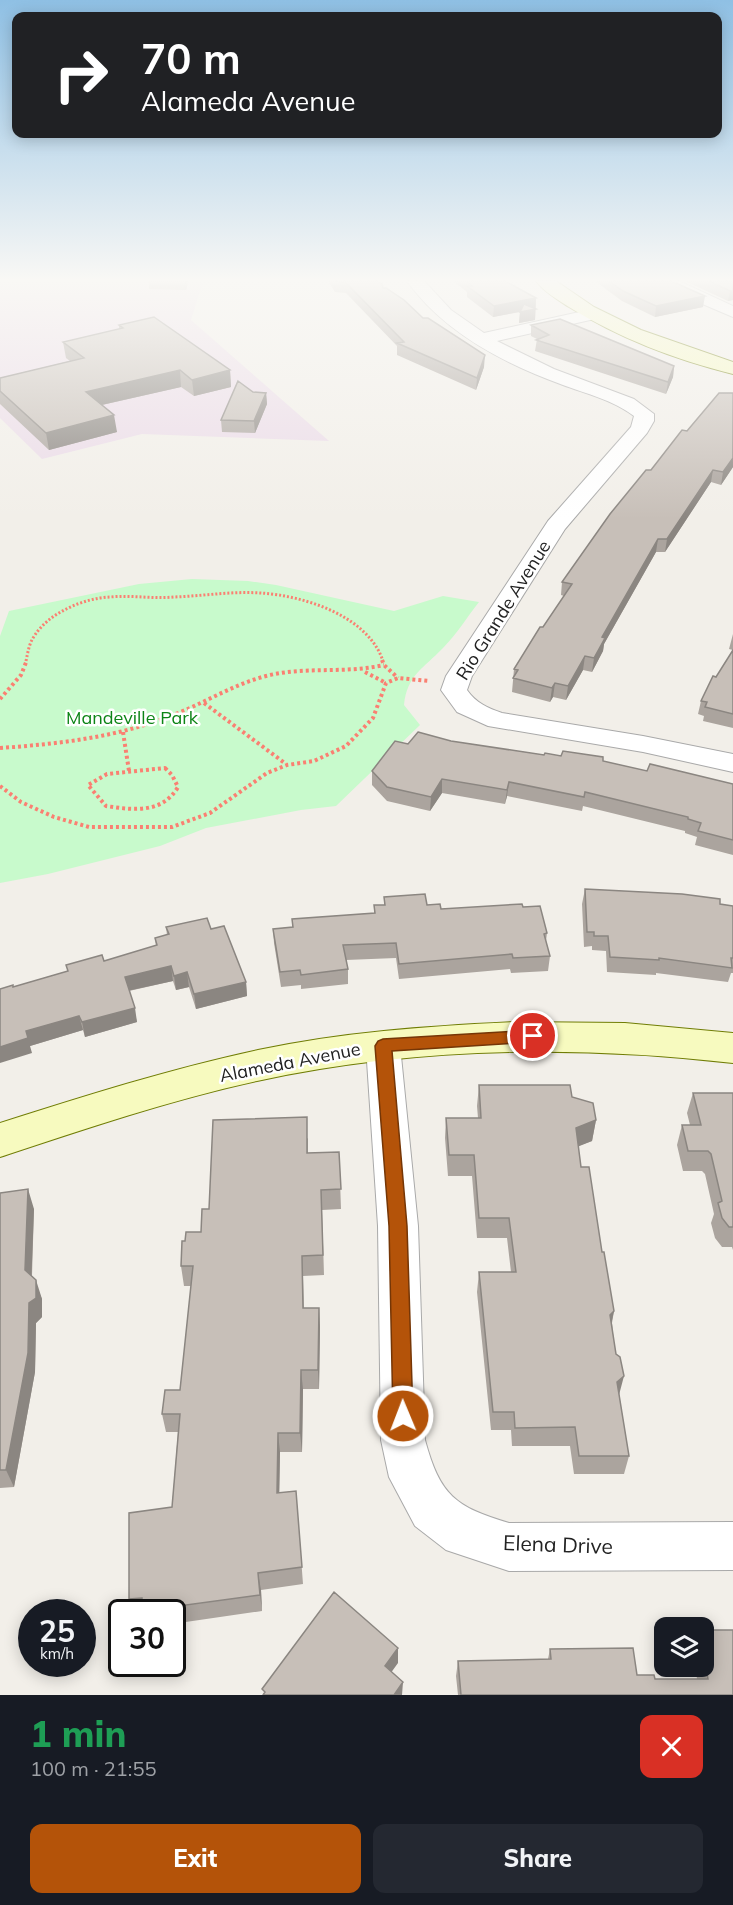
<!DOCTYPE html>
<html lang="en">
<head>
<meta charset="utf-8">
<style>
  body { margin:0; font-family:Mulish,sans-serif; background:#242831; color:#f1f3f6; height:100vh; display:flex; flex-direction:column; font-size:22px; white-space:nowrap }
  * { box-sizing:border-box; margin:0 }
  p { font-size:20px; color:#9ea1a6 }
  .icon { flex:none; width:33px; height:33px; fill:none; stroke:currentColor; stroke-width:2; stroke-linecap:round; stroke-linejoin:round }
  .map { position:relative; height:1695px; overflow:hidden }
  .drawer { display:flex; flex-direction:column; background:#171b24; flex:1 }
  .drawer>* { flex:none }
  .top-card { position:absolute; left:12px; top:12px; width:710px; height:126px; border-radius:12px; box-shadow:0 3px 15px #0003; background:#202124; color:#fff; overflow:hidden }
  .controls { position:absolute; left:654px; top:1617px; display:grid; gap:12px }
  .controls a { display:grid; place-items:center; width:60px; height:60px; border-radius:12px; background:#171b24; box-shadow:0 3px 15px #0003; font-size:30px }
  .speed { position:absolute; left:18px; top:1599px; display:flex; gap:12px; font-size:30px; font-weight:700; text-align:center }
  .speed>* { display:grid; place-content:center; width:78px; height:78px; border-radius:50%; background:#171b24; box-shadow:0 3px 15px #0003; line-height:1 }
  .speed small { font-size:15px; font-weight:400 }
  .speed .limit { border:3px solid #111; border-radius:9px; background:#fff; color:#111 }
  .pin { position:absolute; display:grid; place-items:center; width:51px; height:51px; color:#fff; margin:-26px; border:3px solid #fff; border-radius:50%; box-shadow:0 2px 6px #0007 }
  .me { position:absolute; width:66px; margin:-33px; rotate:359deg; stroke-linejoin:round; filter:drop-shadow(0 0 4px #0008) }
  .turn { display:flex; align-items:center; gap:21px; height:126px; padding:0 30px; font-size:27px }
  .turn .icon { width:78px; height:78px; stroke-width:2.5 }
  .turn b { display:block; font-size:42px; line-height:51px }
  .round { display:grid; place-items:center; flex:none; width:63px; height:63px; border-radius:12px; background:#242831 }
  .overview { display:flex; align-items:center; justify-content:space-between; height:102px; padding:0 30px }
  h1 { font-size:36px; font-weight:800; line-height:45px; color:#1e9e55 }
  .button { display:flex; gap:12px; margin-top:auto; padding:12px 30px }
  .button a { flex:1; height:69px; border-radius:12px; background:#b45309; color:#fff; font-size:24px; font-weight:800; line-height:69px; text-align:center }
  .button a+a { background:#242831; color:#f1f3f6 }
  .map>svg:first-child { display:block }
  .industrial { fill:#ebdbe8 }
  .park { fill:#c8facc }
  .lines { fill:none; stroke-linecap:round; stroke-linejoin:round }
  .street-casing { stroke:#a9a9a9; stroke-width:2 }
  .secondary-casing { stroke:#707d05; stroke-width:2 }
  .path-far1 { stroke:#fa8072; stroke-width:3; stroke-dasharray:2 2; stroke-linecap:butt }
  .path { stroke:#fa8072; stroke-width:4; stroke-dasharray:3 3; stroke-linecap:butt }
  .street { fill:#fff; fill-rule:evenodd }
  .secondary { fill:#f7fabf; fill-rule:evenodd }
  .wall { fill:#aba49e }
  .shaded-wall { fill:#8b8681 }
  .building { fill:#c7bfb8; stroke:#8b8681; stroke-width:1.5 }
  .route { fill:#b45309; stroke:#753606; stroke-width:1.5 }
  .labels { text-anchor:middle; dominant-baseline:central; stroke-width:5; stroke-linejoin:round; paint-order:stroke }
  .street-label { font-size:18px; fill:#222; stroke:#fff }
  .park-label { font-size:18px; fill:#0c8416; stroke:#fff }
  .near-street-label { font-size:21px; fill:#222; stroke:#fff }
</style>
</head>
<body>
<div class="map">
<svg width="733" height="1695" viewBox="0 0 733 1695">
  <rect width="100%" height="100%" fill="#f2efe9"/>
  <path class="industrial" d="M0,281H203L191,320L329,441L142,434L42,459L0,418Z"/>
  <path class="park" d="M192,579L248,581L276,585L394,611L443,596L479,602C467,617 457,634 443,648C424,668 407,675 404,705L420,725L336,806L301,810L206,828L160,846L48,874L0,883V636L9,611L139,584Z"/>
  <g class="lines">
    <defs>
      <path id="street" d="M407,281H424L451,310L484,333L593,309L599,310L601,314L599,318L497,341L554,369L634,399L654,414V421L647,433L565,529L472,676L467,690C476,703 488,708 502,713L643,736L733,754V772L643,752L488,726L457,712L441,690L446,676L548,521L631,427L634,416C613,400 587,394 563,385C505,364 444,333 407,281Z
        M660,281H679L733,306V317L672,291Z
        M383,1032L395,1036L400,1046L418,1226L425,1440C440,1495 455,1507 509,1523L733,1522V1570L509,1571L446,1550L415,1526L389,1477L381,1440L378,1226L366,1046L371,1036Z"/>
      <path id="secondary" d="M536,281H556L594,307L641,330L733,362V374C676,360 619,338 569,307C558,300 544,292 536,281Z
        M515,1022L625,1023L733,1033V1063C575,1045 413,1047 257,1081C170,1100 85,1129 0,1157V1123C85,1096 170,1069 258,1050C343,1032 429,1026 515,1022Z"/>
    </defs>
    <use href="#street" class="street-casing"/>
    <use href="#secondary" class="secondary-casing"/>
    <path class="path-far1" d="M26,661C28,652 29,643 35,635C49,613 84,598 110,597C132,595 153,599 174,597C203,596 232,591 261,593C305,596 368,616 383,661"/>
    <path class="path" d="M382,660L384,665L398,678
      M365,672L386,683
      M0,699L21,675L27,660
      M204,703L286,764
      M123,732L129,771
      M0,748C57,744 112,738 165,718C200,706 231,685 266,676C305,666 345,674 384,665
      M165,768L172,775L178,787C162,814 133,810 106,806L88,785L107,774Z
      M0,786L21,802L54,817L89,827H172L210,813L267,773L287,765L314,761L346,746L373,718L386,683L398,678L429,681"/>
    <use href="#street" class="street"/>
    <use href="#secondary" class="secondary"/>
  </g>
  <path class="wall" d="M149,281H188L186,290L149,289Z
    M328,281H377L383,288L423,318L484,367L476,390L397,355V346L346,293L335,292Z
    M453,281H505L536,298L535,320L519,323L520,312L493,317L467,297V292Z
    M595,281H671L703,307L655,317L622,301Z
    M685,281H733V300L728,301Z
    M119,325L230,370L231,387L194,396L181,387L102,405L117,432L49,450L0,404V378L70,361L66,358L63,342L119,329Z
    M531,325L674,366L673,377L666,394L535,351L537,339L531,336Z
    M253,392L266,393L267,404L255,433L222,432L221,420Z
    M733,393V467L721,485L711,482L665,552H656L604,644L603,651L592,672L583,670L566,700L553,697L550,702L512,692L514,669L564,596L561,595L562,582L651,470L687,431Z
    M733,634V728L703,721L704,716L698,714L701,701L733,650L729,649Z
    M451,741L544,755L603,761L647,771L733,784V855L695,845L697,837L685,833V831L583,806L582,811L507,796L505,804L442,793L430,811L387,801L372,785V771L408,744Z
    M585,889L733,906V973H731L728,982L656,973V975L607,972L606,951L592,950V946L584,947L582,904Z
    M384,897L427,905L441,909L523,907L547,933L546,941L550,956L548,971L511,973L510,969L399,979L396,958L346,960L348,969V984L301,989V985L281,987L274,943L273,929L292,927V919L374,913V905H384Z
    M166,927L211,929L246,982L247,996L196,1009L189,987L176,990L173,981L129,991L137,1022L85,1037L83,1030L30,1046L32,1053L13,987L68,971L66,965L104,961L156,946L155,938L167,935Z
    M479,1085L572,1097L596,1120L592,1141L578,1146L581,1167L602,1252L614,1311L612,1323L619,1394L629,1456L624,1474H574L570,1446H512L511,1430H491L477,1292L479,1272H511L507,1238H477L472,1176H448L445,1138L446,1118H478L477,1106Z
    M693,1093H733V1250L732,1247H722L715,1238L711,1223L714,1214L705,1174L702,1171H683L677,1145L682,1125H690L687,1113Z
    M308,1138V1153L339,1152L341,1209L322,1210L324,1275L303,1276L304,1308H319L320,1327L319,1389H303L302,1452H280L279,1493L296,1491L303,1584L261,1590L262,1611L172,1624V1612H133L129,1599L172,1507L178,1432H166L162,1414L180,1390L191,1286H184L181,1266L185,1241L201,1232L209,1209Z
    M0,1193L34,1209L32,1276L42,1299V1317L36,1323L35,1372L14,1487L0,1488Z
    M704,1630L733,1695H458L456,1676L458,1661L548,1659L550,1649L637,1675L655,1679H697L695,1666H704Z"/>
  <path class="shaded-wall" d="M185,281H188L186,290Z
    M730,291H733V300L728,301Z
    M705,296L703,307L655,317L656,306Z
    M536,298L535,320L519,323L520,312L529,310L493,317L494,306Z
    M485,355L484,367L476,390L477,378Z
    M674,366L673,377L666,394L668,382Z
    M180,370L181,387L88,408L86,392Z
    M230,370L231,387L194,396L192,380Z
    M266,393L267,404L255,433L254,421Z
    M114,415L117,432L49,450L46,433Z
    M733,458V467L721,485L723,472Z
    M713,470L711,482L665,552L667,539Z
    M658,539L656,552L604,644L603,651L592,672L594,658L602,637Z
    M585,656L583,670L566,700L568,686Z
    M555,683L553,697L550,702L552,688Z
    M442,779V793L430,811L431,797Z
    M509,782L507,796L505,804L507,790Z
    M171,966L173,981L127,991L125,977Z
    M187,972L189,987L176,990L174,976Z
    M246,982L247,996L196,1009L194,994Z
    M135,1008L137,1022L85,1037L82,1022Z
    M79,1016L83,1030L30,1046L32,1053L0,1063V1047L26,1031Z
    M596,1120L592,1141L572,1149L576,1128Z
    M28,1189L34,1209L31,1289L25,1270Z
    M36,1280L42,1299V1317L36,1323L35,1372L14,1487L6,1470L29,1303Z
    M319,1308L320,1327L319,1389L318,1370Z
    M614,1311L610,1330V1315Z
    M301,1370L303,1389L302,1452L300,1433Z
    M624,1376L619,1395L617,1382Z
    M278,1433L280,1452L279,1511L277,1493Z
    M258,1573L261,1590L262,1611L260,1595Z
    M398,1648V1663L385,1681V1666Z
    M403,1682L402,1695H394Z"/>
  <path class="building" d="M335,281H377L382,284L383,288H386L404,300L423,318H428L485,355L477,378L397,343L404,342L346,283Z
    M467,281H505L536,298L494,306L467,286H472Z
    M609,281H671L705,296L656,306L623,291Z
    M709,281H733V291H730Z
    M524,304L536,309L520,312Z
    M154,317L230,370L192,380L180,370L86,392L114,415L46,433L0,391V378L84,358L63,342L123,328L119,325Z
    M560,319L674,366L668,382L536,340L549,335L531,325Z
    M238,381L253,392L266,393L254,421L221,420Z
    M719,393H733V458L723,472L713,470L667,539H658L602,637L605,638L594,658L585,656L568,686L555,683L552,688L513,678L518,670L514,669L540,627H543L572,584L562,582L610,514L646,470H651L682,430L687,431Z
    M733,650V714L705,707L707,702L701,701L713,676L716,677Z
    M418,732L451,741L544,755L545,753L561,756L563,751L603,757V761L647,771L650,764L733,784V840L698,831L701,823L688,819V817L585,792L584,797L509,782L507,790L442,779L431,797L387,787L372,771L395,741L408,744Z
    M585,889L682,894L720,899V904L733,906V958H731L732,968L659,958V960L610,957L608,936H594V932H587Z
    M425,894L427,905L440,904L441,909L522,904L523,907L540,906L547,933L544,934L550,956L513,958L512,954L399,964L396,943L343,945L348,969L301,975L300,970L280,972L273,929L293,927L292,919L375,913L374,905H385L384,897Z
    M207,918L211,929L224,926L246,982L194,994L187,972L174,976L171,966L125,977L135,1008L82,1022L79,1016L26,1031L28,1038L0,1047V989L13,985V987L68,971L66,965L102,955L104,961L157,945L155,938L169,934L166,927Z
    M479,1085H570L572,1097L593,1103L596,1120L576,1128L581,1167H589L602,1252H604L614,1311L610,1315L616,1354L620,1357L624,1376L617,1382L629,1456H579L575,1427L515,1428L514,1412H493L479,1272H516L509,1218H479L474,1155H449L446,1118H481Z
    M693,1093H733V1227H729L722,1218L718,1203L722,1201L711,1154L708,1151H688L682,1125H701Z
    M307,1117V1153L339,1152L341,1189L321,1190L323,1255L302,1256L303,1308H319L318,1370H301L300,1433H278L277,1493L296,1491L302,1567L258,1573L260,1595L142,1611V1598L129,1599V1513L172,1507L180,1414H162L165,1390H180L193,1266H181L182,1241H185L186,1232H201L202,1209H209L213,1120Z
    M28,1189L25,1270L36,1280V1298L29,1303L28,1353L6,1470H0V1193Z
    M334,1592L398,1648L385,1666L403,1682L394,1695H263L265,1692L262,1689Z
    M704,1630H733V1695H461L458,1661L551,1659L550,1649L633,1648L637,1675H654L655,1679H708L704,1655Z"/>
  <linearGradient id="sky" x2="0" y2="1"><stop stop-color="#8fc0e4"/><stop offset="0.54" stop-color="#f9f8f5"/><stop offset="1" stop-color="#f9f8f5" stop-opacity="0"/></linearGradient>
  <rect width="733" height="519" fill="url(#sky)"/>
  <path class="route" d="M533,1030L539,1032L541,1036L539,1041L533,1042L392,1051L407,1226L413,1416L410,1423L403,1426L396,1423L393,1416L389,1226L375,1046L378,1041L383,1039Z"/>
  <g class="labels">
    <g class="street-label">
      <text transform="translate(503 610) rotate(-58)">Rio Grande Avenue</text>
      <text transform="translate(290 1062) rotate(-11)">Alameda Avenue</text>
    </g>
    <g class="park-label">
      <text x="132" y="717">Mandeville Park</text>
    </g>
    <g class="near-street-label">
      <text transform="translate(558 1544) rotate(2)">Elena Drive</text>
    </g>
  </g>
</svg>
<div class="controls">
<a><svg class="icon" aria-label="layers" viewBox="0 0 24 24"><path d="M12 4l9 5-9 5-9-5zM3 14l9 5 9-5"/></svg></a>
</div>
<div class="speed"><div>25<small>km/h</small></div><div class="limit">30</div></div>
<div class="pin" style="left:533px;top:1036px;background:#d93025"><svg class="icon" aria-label="arrive" viewBox="0 0 24 24"><path d="M6 21V4h12l-3 4 3 4H6"/></svg></div>
<svg class="me" style="left:403px;top:1416px" viewBox="-20 -20 40 40"><circle r="17" fill="#b45309" stroke="#fff" stroke-width="3"/><path d="M0-11L8 9 0 5-8 9z" fill="#fff"/></svg>
<div class="top-card">
<div class="turn"><svg class="icon" aria-label="right" viewBox="0 0 24 24"><path d="M7 20v-9h11M14 6l5 5-5 5"/></svg><div><b>70 m</b>Alameda Avenue</div></div>
</div>
</div>
<section class="drawer">
<div class="overview"><div><h1>1 min</h1><p>100 m · 21:55</p></div><a class="round" style="background:#d93025;color:#fff"><svg class="icon" aria-label="close" viewBox="0 0 24 24"><path d="M6 6l12 12M18 6L6 18"/></svg></a></div>
<div class="button"><a>Exit</a><a>Share</a></div>
</section>
</body>
</html>
